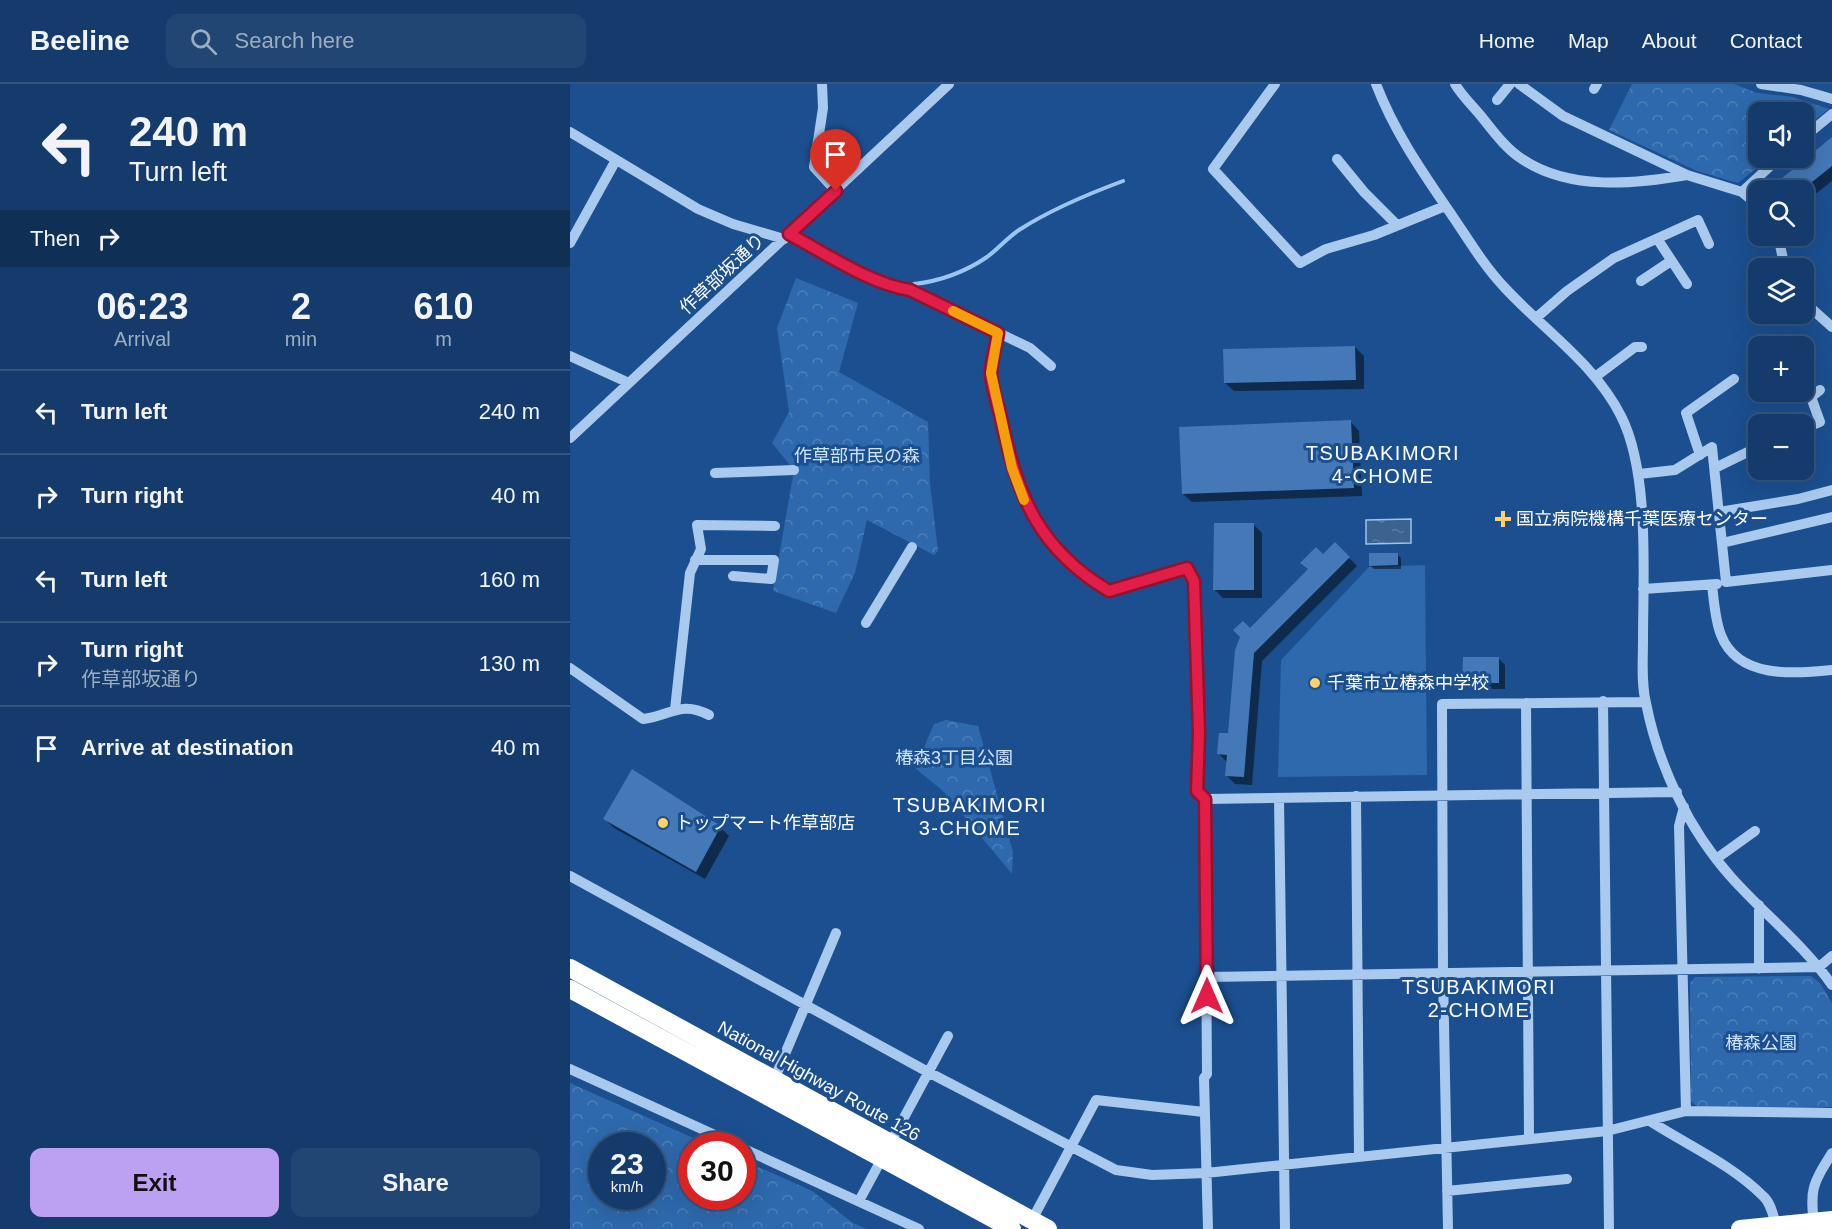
<!DOCTYPE html>
<html lang="en">
<head>
<meta charset="utf-8">
<style>
  body { margin:0; font-family:Helvetica,"Noto Sans JP",sans-serif; background:#214673; color:#f1f3f6; height:100vh; display:flex; flex-direction:column; font-size:22px; white-space:nowrap }
  * { box-sizing:border-box; margin:0 }
  p { font-size:20px; color:#9dadc1 }
  .icon { flex:none; width:33px; height:33px; fill:none; stroke:currentColor; stroke-width:2; stroke-linecap:round; stroke-linejoin:round }
  .map { position:relative; flex:1; overflow:hidden }
  .side { display:flex; flex-direction:column; background:#143b6b; width:570px }
  .side>* { flex:none }
  .top-card { background:#143b6b; color:#f1f3f6; overflow:hidden }
  .controls { position:absolute; left:1178px; top:18px; display:grid; gap:12px }
  .controls a { display:grid; place-items:center; width:66px; height:66px; border-radius:12px; background:#143b6b; box-shadow:0 6px 24px #0002,0 0 0 2px #33557e; font-size:30px }
  .speed { position:absolute; left:18px; top:1048px; display:flex; gap:12px; font-size:30px; font-weight:700; text-align:center }
  .speed>* { display:grid; place-content:center; width:78px; height:78px; border-radius:50%; background:#143b6b; box-shadow:0 6px 24px #0002,0 0 0 2px #33557e; line-height:1 }
  .speed small { font-size:15px; font-weight:400 }
  .speed .limit { border:9px solid #d22; background:#fff; color:#111 }
  .pin { position:absolute; display:grid; place-items:center; width:51px; height:51px; color:#fff; margin:-62px -26px; border-radius:50% 50% 50% 0; rotate:-45deg; box-shadow:0 0 6px #0007 }
  .pin .icon { rotate:45deg }
  .me { position:absolute; width:66px; margin:-33px; rotate:0deg; stroke-linejoin:round; filter:drop-shadow(0 0 4px #0008) }
  .turn { display:flex; align-items:center; gap:21px; height:126px; padding:0 30px; font-size:27px }
  .turn .icon { width:78px; height:78px; stroke-width:2.5 }
  .turn b { display:block; font-size:42px; line-height:51px }
  .then { display:flex; align-items:center; height:57px; padding:0 30px; background:#0003; gap:12px; font-size:22px }
  .eta { display:flex; justify-content:space-evenly; align-items:center; height:102px; text-align:center }
  .eta b { font-size:36px; font-weight:700; line-height:42px }
  .primary-button { display:flex; gap:12px; margin-top:auto; padding:12px 30px }
  .primary-button a { flex:1; height:69px; border-radius:12px; background:#bca0f2; color:#111; font-size:24px; font-weight:700; line-height:69px; text-align:center }
  .primary-button a+a { background:#214673; color:#f1f3f6 }
  ul { padding:0; list-style:none }
  li { display:flex; align-items:center; gap:18px; height:84px; padding:0 30px; border-top:2px solid #33557e }
  li div { flex:1 }
  li b { display:block; font-size:22px }
  li em { font-style:normal }
  header { display:flex; align-items:center; gap:36px; box-sizing:border-box; height:84px; padding:0 30px; background:#143b6b; border-bottom:2px solid #33557e }
  header strong { font-size:28px }
  nav { display:flex; gap:33px; margin-inline-start:auto; font-size:21px }
  .search { width:420px; height:54px; background:#214673; display:flex; align-items:center; gap:15px; box-sizing:border-box; padding:0 21px; border-radius:12px; color:#9dadc1; font-size:22px }
  main { display:flex; flex:1; min-height:0 }
  .map>svg:first-child { display:block }
  .forest { fill:url(#forest-crowns); fill-rule:evenodd }
  .pitch { fill:#2e69ad }
  .water { fill:url(#water-ripples); stroke:#9cc4f0; stroke-width:1.5 }
  .shadow { fill:#0007 }
  .lines { fill:none; stroke-linecap:round; stroke-linejoin:round }
  .stream { stroke:#9cc4f0; stroke-width:4 }
  .building { fill:#4478b7 }
  .minor { stroke:#a9c9ee; stroke-width:10 }
  .highway { stroke:#fff; stroke-width:18 }
  .rail { stroke:#fff; stroke-width:4; stroke-dasharray:10 4.5; stroke-linecap:butt }
  .route-casing { stroke:#92132f; stroke-width:15 }
  .route { stroke:#e11d48; stroke-width:10 }
  .slow { stroke:#f59e0b; stroke-width:10 }
  .poi-dot { fill:#ffd166; stroke:#1b4f8f; stroke-width:2 }
  .labels { text-anchor:middle; dominant-baseline:central; stroke-width:6; stroke-linejoin:round; paint-order:stroke }
  .street-label { font-size:18px; fill:#fff; stroke:#1b4f8f }
  .park-label { font-size:18px; fill:#cfe3fa; stroke:#1b4f8f }
  .poi-label { font-size:18px; fill:#fff; stroke:#1b4f8f; text-anchor:start }
  .neighbourhood-label { font-size:20px; letter-spacing:1.5px; fill:#fff; stroke:#1b4f8f }
</style>
</head>
<body>
<header>
<strong>Beeline</strong>
<div class="search"><svg class="icon" aria-label="search" viewBox="0 0 24 24"><circle cx="10" cy="10" r="6"/><path d="M15 15l6 6"/></svg>Search here</div>
<nav><a>Home</a><a>Map</a><a>About</a><a>Contact</a></nav>
</header>
<main>
<section class="side">
<div class="top-card">
<div class="turn"><svg class="icon" aria-label="left" viewBox="0 0 24 24"><path d="M17 20v-9H6M10 6l-5 5 5 5"/></svg><div><b>240 m</b>Turn left</div></div>
<div class="then">Then<svg class="icon" aria-label="right" viewBox="0 0 24 24"><path d="M7 20v-9h11M14 6l5 5-5 5"/></svg></div>
</div>
<div class="eta">
<div><b>06:23</b><p>Arrival</p></div>
<div><b>2</b><p>min</p></div>
<div><b>610</b><p>m</p></div>
</div>
<ul>
<li><svg class="icon" aria-label="left" viewBox="0 0 24 24"><path d="M17 20v-9H6M10 6l-5 5 5 5"/></svg><div><b>Turn left</b></div><em>240 m</em></li>
<li><svg class="icon" aria-label="right" viewBox="0 0 24 24"><path d="M7 20v-9h11M14 6l5 5-5 5"/></svg><div><b>Turn right</b></div><em>40 m</em></li>
<li><svg class="icon" aria-label="left" viewBox="0 0 24 24"><path d="M17 20v-9H6M10 6l-5 5 5 5"/></svg><div><b>Turn left</b></div><em>160 m</em></li>
<li><svg class="icon" aria-label="right" viewBox="0 0 24 24"><path d="M7 20v-9h11M14 6l5 5-5 5"/></svg><div><b>Turn right</b><p>作草部坂通り</p></div><em>130 m</em></li>
<li><svg class="icon" aria-label="arrive" viewBox="0 0 24 24"><path d="M6 21V4h12l-3 4 3 4H6"/></svg><div><b>Arrive at destination</b></div><em>40 m</em></li>
</ul>
<div class="primary-button"><a>Exit</a><a>Share</a></div>
</section>
<div class="map">
<svg width="1262" height="1145" viewBox="0 0 1262 1145">
  <defs>
    <pattern id="forest-crowns" width="20" height="18" patternUnits="userSpaceOnUse" patternTransform="scale(1.5)"><rect width="20" height="18" fill="#2e69ad"/><path d="M2 6a3 3 0 1 1 6 0M12 15a3 3 0 1 1 6 0" fill="none" stroke="#4d80b9"/></pattern>
    <pattern id="water-ripples" width="26" height="14" patternUnits="userSpaceOnUse" patternTransform="scale(1.5)"><rect width="26" height="14" fill="#3c6290"/><path d="M2 4q2-2 4 0t4 0M15 11q2-2 4 0t4 0" fill="none" stroke="#597aa1"/></pattern>
  </defs>
  <rect width="100%" height="100%" fill="#1b4f8f"/>
  <path class="forest" d="M1062,0H1164L1187,9L1223,13L1259,25L1233,45V28H1188V74H1199L1168,99L1127,87L1039,46Z
    M226,194L288,219L269,288L358,338L360,399L368,467L364,471L297,436L285,489L266,529L203,507L224,386L202,359L219,328L207,244Z
    M376,636L408,642L443,768L442,790L373,707L345,684L364,640Z
    M1241,892L1250,899L1262,919V1023L1130,1025L1121,1017L1120,899L1125,893Z
    M0,999L141,1062H122V1113H172L173,1076L242,1107L283,1139L297,1145H0ZM32,1062H82V1113H32Z"/>
  <path class="pitch" d="M855,481L857,691L708,693L711,576L799,483Z"/>
  <path class="water" d="M841,435V459L796,460V436Z"/>
  <path class="shadow" d="M1262,55V97L1234,119L1233,106H1222L1213,95Z
    M785,263L794,272V305L664,307L655,299Z
    M781,338L789,347L792,412L622,418L613,410Z
    M684,441L692,449V514H653L645,506Z
    M765,460L787,482L692,577L682,701L665,700L657,692L658,679L649,670L660,651L680,546Z
    M827,470L831,474V485H804L800,481Z
    M929,575L935,581V605H900L894,599Z
    M35,735L150,743L159,752L135,795L44,744Z"/>
  <g class="lines">
    <path class="stream" d="M344,200C371,197 395,188 417,173C428,165 437,154 449,146C480,126 518,110 553,97"/>
  </g>
  <path class="building" d="M1262,53V82L1232,106H1220L1211,95Z
    M785,262L786,296L654,299L653,265Z
    M781,336L784,404L612,410L609,343Z
    M644,439H684V506H643Z
    M765,458L780,473L684,569L674,693L655,692L657,671L647,670L649,649H658L665,566L670,553L663,546L673,537L680,544L738,485L730,479L746,463L753,470Z
    M799,469H828V481L799,482Z
    M893,573H929V599H892Z
    M62,685L151,742L126,788L33,735Z"/>
  <g class="lines">
    <path class="minor" d="M252,0L253,24L244,83L266,107
      M705,0L643,85L730,179L756,165L804,151L875,122
      M806,0C824,47 851,86 879,127C897,153 913,181 935,204C974,246 1025,280 1051,332C1080,389 1073,492 1073,556C1073,577 1071,599 1076,619C1088,681 1119,746 1161,793C1194,830 1233,860 1262,901
      M885,0C892,12 902,21 911,32C923,47 936,65 952,75C999,107 1065,100 1117,91
      M949,0L993,32L1117,91L1172,108L1188,121
      M1191,0L1231,6L1262,15
      M1024,5L1027,0
      M927,16L940,0
      M0,48L128,125L163,140L214,155
      M1233,54L1262,30
      M767,75L794,108L827,141
      M1172,108L1209,74
      M219,150C255,169 301,200 340,206L460,264L481,282
      M1208,152L1215,184
      M1088,156L1117,200
      M0,159L46,76
      M1071,197L1101,177
      M1233,217L1262,243
      M966,234L997,207L1044,174L1128,136L1139,160
      M428,249C426,262 421,277 421,290C422,309 430,330 434,348C450,420 474,468 539,507L617,484L624,497L629,649L627,707L635,715L1107,708
      M0,272L59,299
      M1025,293L1065,263H1072
      M1233,345L1250,338L1241,313L1250,306
      M0,354L379,0
      M1130,371L1116,329L1164,295
      M1145,384L1188,363
      M145,389L224,386
      M1069,390L1105,386L1142,363L1156,498L1262,486
      M1149,428L1228,415L1262,406
      M1152,459L1262,433
      M125,476H204L201,495L163,492
      M1142,501C1144,517 1145,536 1151,551C1168,595 1224,590 1262,586
      M1073,505L1147,500
      M296,539L342,463
      M0,584L73,635C100,632 111,616 139,631
      M1033,617L1039,1145
      M956,619L959,1055
      M105,625L120,489L131,465L127,441L205,442
      M786,712L789,1072
      M709,714L715,1145
      M635,715L637,990L634,994L638,1145
      M1114,723L1109,742L1116,1027
      M1146,775L1185,747
      M0,792L358,988L546,1086L582,1091L636,1089L1037,1047L1116,1027L1262,1029
      M1189,821V885
      M637,893L1249,883L1262,872
      M0,985L169,1062
      M204,996L266,849
      M1080,1037C1117,1061 1161,1080 1193,1112C1201,1119 1203,1131 1206,1141
      M172,1064L349,1145
      M877,1107L997,1095
      M289,1117L378,952
      M462,1136L526,1016L634,1028
      M1244,1142C1240,1104 1242,1101 1262,1069
      M878,1145L873,889L872,620L1075,618"/>
    <path class="highway" d="M0,884L478,1145
      M0,905L442,1145
      M1170,1145L1262,1136"/>
    <path class="rail" d="M0,889L467,1145
      M0,899L445,1145"/>
  </g>
  <g class="lines">
    <defs>
      <path id="route" d="M266,107L219,150C255,169 300,200 340,206L428,249C426,262 421,277 421,290C422,306 429,323 432,339C448,414 470,466 539,507L617,484L624,497L629,649L627,707L635,715L637,912"/>
    </defs>
    <use href="#route" class="route-casing"/>
    <use href="#route" class="route"/>
    <path class="slow" d="M383,227L428,249L421,289L442,384L454,416"/>
  </g>
  <g class="poi-dot">
    <path d="M930 426h6v6h6v6h-6v6h-6v-6h-6v-6h6z"/>
    <circle cx="745" cy="599" r="6"/>
    <circle cx="93" cy="739" r="6"/>
  </g>
  <g class="labels">
    <g class="street-label">
      <text transform="translate(152 190) rotate(-43)">作草部坂通り</text>
      <text transform="translate(249 997) rotate(29)">National Highway Route 126</text>
    </g>
    <g class="park-label">
      <text x="287" y="372">作草部市民の森</text>
      <text x="384" y="674">椿森3丁目公園</text>
      <text x="1191" y="959">椿森公園</text>
    </g>
    <g class="poi-label">
      <text x="946" y="435">国立病院機構千葉医療センター</text>
      <text x="757" y="599">千葉市立椿森中学校</text>
      <text x="105" y="739">トップマート作草部店</text>
    </g>
    <g class="neighbourhood-label">
      <text x="813" y="369">TSUBAKIMORI<tspan x="813" dy="23">4-CHOME</tspan></text>
      <text x="400" y="721">TSUBAKIMORI<tspan x="400" dy="23">3-CHOME</tspan></text>
      <text x="909" y="903">TSUBAKIMORI<tspan x="909" dy="23">2-CHOME</tspan></text>
    </g>
  </g>
</svg>
<div class="controls">
<a><svg class="icon" aria-label="sound" viewBox="0 0 24 24"><path d="M4 9h4l5-4v14l-5-4H4zM17 9q2 3 0 6"/></svg></a>
<a><svg class="icon" aria-label="search" viewBox="0 0 24 24"><circle cx="10" cy="10" r="6"/><path d="M15 15l6 6"/></svg></a>
<a><svg class="icon" aria-label="layers" viewBox="0 0 24 24"><path d="M12 4l9 5-9 5-9-5zM3 14l9 5 9-5"/></svg></a>
<a>+</a>
<a>−</a>
</div>
<div class="speed"><div>23<small>km/h</small></div><div class="limit">30</div></div>
<div class="pin" style="left:266px;top:107px;background:#d93025"><svg class="icon" aria-label="arrive" viewBox="0 0 24 24"><path d="M6 21V4h12l-3 4 3 4H6"/></svg></div>
<svg class="me" style="left:637px;top:912px" viewBox="-20 -20 40 40"><path d="M0-17L14 15 0 8-14 15z" fill="#e11d48" stroke="#fff" stroke-width="4"/></svg>
</div>
</main>
</body>
</html>
